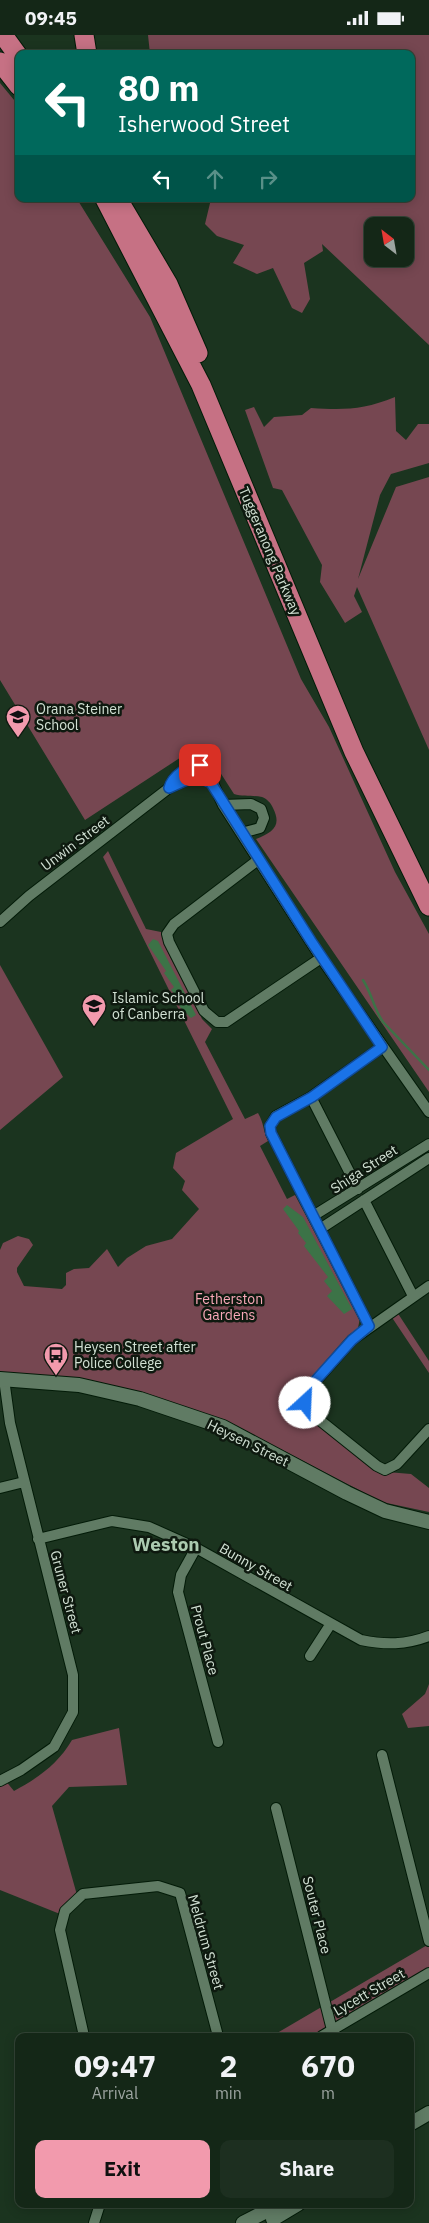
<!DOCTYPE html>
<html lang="en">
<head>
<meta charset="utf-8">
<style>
  body { margin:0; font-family:"IBM Plex Sans",sans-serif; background:#1d2f20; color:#f1f3f6; height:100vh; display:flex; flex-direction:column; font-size:19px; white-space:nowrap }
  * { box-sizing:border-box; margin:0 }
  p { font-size:16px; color:#9da5a1 }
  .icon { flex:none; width:28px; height:28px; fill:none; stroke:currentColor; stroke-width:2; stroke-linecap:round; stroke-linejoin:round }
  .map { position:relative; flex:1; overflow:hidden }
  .details { position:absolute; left:15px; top:1998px; width:399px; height:175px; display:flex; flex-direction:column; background:#142717; border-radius:10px; box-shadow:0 2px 12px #0003,0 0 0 1px #334436 }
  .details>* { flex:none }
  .guide { position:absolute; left:15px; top:15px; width:400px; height:152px; border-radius:10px; box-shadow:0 2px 12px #0003,0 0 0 1px #334436; background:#00695c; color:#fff; overflow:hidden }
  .needle { width:32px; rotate:329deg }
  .controls { position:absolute; left:364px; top:182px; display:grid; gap:10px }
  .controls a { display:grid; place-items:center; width:50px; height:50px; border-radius:10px; background:#142717; box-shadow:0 2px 12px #0003,0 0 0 1px #334436; font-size:25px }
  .pin { position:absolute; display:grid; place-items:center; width:42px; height:42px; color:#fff; margin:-21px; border-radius:10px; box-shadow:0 2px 8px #0006 }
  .me { position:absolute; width:55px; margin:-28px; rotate:25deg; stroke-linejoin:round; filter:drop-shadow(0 0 4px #0008) }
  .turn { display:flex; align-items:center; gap:18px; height:105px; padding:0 20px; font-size:22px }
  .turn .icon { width:65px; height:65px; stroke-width:2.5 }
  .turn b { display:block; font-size:35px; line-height:42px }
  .lanes { display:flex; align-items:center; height:48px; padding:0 20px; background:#0003; justify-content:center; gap:25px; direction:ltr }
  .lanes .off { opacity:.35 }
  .eta { display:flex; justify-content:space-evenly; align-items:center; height:85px; text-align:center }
  .eta b { font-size:30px; font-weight:700; line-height:35px }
  .cta { display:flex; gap:10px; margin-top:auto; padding:10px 20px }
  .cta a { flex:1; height:58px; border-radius:10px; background:#f29aad; color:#111; font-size:20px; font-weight:700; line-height:58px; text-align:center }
  .cta a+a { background:#1d2f20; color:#f1f3f6 }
  .status { display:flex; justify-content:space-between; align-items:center; height:35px; padding:0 25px; background:#142717; direction:ltr }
  .status svg { height:14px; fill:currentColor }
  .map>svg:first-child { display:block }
  .green { fill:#764751; fill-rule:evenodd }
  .water { fill:#3c7347 }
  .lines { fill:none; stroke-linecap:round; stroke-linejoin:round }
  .stream { stroke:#3c7347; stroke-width:2.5 }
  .street-casing { stroke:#031b08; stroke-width:12 }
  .secondary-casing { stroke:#031b08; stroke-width:16 }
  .highway-casing { stroke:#031b08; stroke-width:21 }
  .street { stroke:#607b64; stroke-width:10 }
  .secondary { stroke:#607b64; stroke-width:14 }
  .highway { stroke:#c67184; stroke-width:19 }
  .route-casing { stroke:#114b97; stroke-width:12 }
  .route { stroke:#1a73e8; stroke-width:9 }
  .labels { text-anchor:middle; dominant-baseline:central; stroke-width:5; stroke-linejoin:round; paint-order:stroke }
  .street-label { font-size:14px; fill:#d2e1d4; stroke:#0e190f }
  .poi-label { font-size:14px; fill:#d2e1d4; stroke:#0e190f; text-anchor:start }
  .park-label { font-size:14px; fill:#f9a8b8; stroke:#0e190f }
  .district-label { font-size:19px; font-weight:bold; fill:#accab0; stroke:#0e190f }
</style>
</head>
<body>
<div class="status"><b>09:45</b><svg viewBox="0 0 49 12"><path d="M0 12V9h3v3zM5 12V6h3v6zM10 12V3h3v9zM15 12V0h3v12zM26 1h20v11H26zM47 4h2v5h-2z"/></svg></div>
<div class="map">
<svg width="429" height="2188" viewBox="0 0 429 2188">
  <rect width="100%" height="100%" fill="#1b341f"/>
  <path class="green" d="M148,0H429V310L322,209L323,216L304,228L310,264L302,278L292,273L273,233L257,239L233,228L244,210L217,201L205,189L211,164H411V19H150ZM372,191H405V224H372Z
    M0,48L19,71V164H77L150,282L301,644L329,692L395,837L429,899V1057L256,804C273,797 282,791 273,773C271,768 267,764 262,762C253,760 243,762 234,759L207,717L195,713L85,785L0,645Z
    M395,362L396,396L406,405L418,389H429V428L391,439L380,460L358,544L396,452L429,442V715L357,552L354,561L362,577L345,588L320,547L322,530L282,455L273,453L245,375L254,372L264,392L274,382L302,380L311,373C344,375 363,375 395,362Z
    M108,816L146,894L161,897L202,984L212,994L205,1007L245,1084L258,1078C264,1088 263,1096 268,1106L260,1111L287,1164L295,1160L360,1283L358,1293L301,1361L300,1369L306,1379L387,1437L411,1439L429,1453V1477L382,1467L244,1395L144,1358L91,1347L41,1340L0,1339V1215L3,1208L18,1201L29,1204L33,1210L17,1233V1237L24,1251L62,1254L66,1250V1238L74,1234L89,1233L107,1214L118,1232L127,1223L146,1211L172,1204L199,1174L182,1155L185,1146L173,1133L176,1118L233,1084L103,822Z
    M0,930L63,1042L0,1095Z
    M397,1277L429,1326V1338L391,1281Z
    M429,1649V1691L408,1693L402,1679L425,1659Z
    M119,1693L127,1750L69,1752L52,1771L77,1860L60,1879L0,1855V1739L14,1756C38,1743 58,1729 72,1705Z
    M429,1909V1935L321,2001H272Z"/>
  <path class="water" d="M153,904L158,906L196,980L191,983L179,971L182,968L171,955L174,952L164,938L166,936L148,910Z
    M287,1170L303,1182L352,1274L344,1279L327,1261L332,1256L324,1246L328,1242L304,1211L306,1208L298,1198L299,1196L283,1174Z"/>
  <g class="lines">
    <path class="stream" d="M363,945C372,959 374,974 383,987L429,1035"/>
    <defs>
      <path id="street" d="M169,753C172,741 188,730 200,730C210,736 217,758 223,770L321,923L429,1077
        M223,770L251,769L261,774L264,783L260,793L241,798
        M258,825L174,889L167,899L169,907L204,976L217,987H226L321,923
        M0,887L29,861L169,753L196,741L211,748
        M311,1062L358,1154
        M364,1165L413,1261
        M313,1181L429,1109
        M320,1194L429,1123
        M429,1251L352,1305L308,1355L304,1362L307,1375L377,1431L385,1435L397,1429L429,1394
        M369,1291L271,1098L270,1091L276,1081L311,1062L382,1012
        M0,1453L24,1447
        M38,1504L112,1486L149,1492L196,1513L361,1605C385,1610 406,1610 429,1601
        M196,1513L181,1540L178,1557L218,1707
        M310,1621L330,1590
        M382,1720L429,1906
        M0,1746L21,1735L54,1712L73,1677V1640L10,1388L4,1344
        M276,1773L332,1995
        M84,2001L60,1895L65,1876L83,1859L158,1851L180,1858L218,2001
        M322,2001L429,1938
        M94,2188L100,2169"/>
      <path id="secondary" d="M0,1344L79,1350L140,1364L223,1392L347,1458L385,1476L429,1487
        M410,2089L429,2078
        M273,2184L298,2169
        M243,2188L280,2169"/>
      <path id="highway" d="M3,0L19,22
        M84,0L87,19
        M0,27L19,51
        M105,164L201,350L354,717L429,871
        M122,171L168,249L198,318"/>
    </defs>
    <use href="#street" class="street-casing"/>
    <use href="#secondary" class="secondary-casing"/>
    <use href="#highway" class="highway-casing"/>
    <use href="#street" class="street"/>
    <use href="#secondary" class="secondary"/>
    <use href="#highway" class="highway"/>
  </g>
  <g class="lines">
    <defs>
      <path id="route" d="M200,730C188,730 172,741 169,753L196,741L211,748L311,906L382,1012L312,1062L276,1082L270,1091L271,1098L369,1291L352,1305L308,1354L304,1362L305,1368"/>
    </defs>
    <use href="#route" class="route-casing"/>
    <use href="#route" class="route"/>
  </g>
  <defs>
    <symbol id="school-pin" viewBox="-11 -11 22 30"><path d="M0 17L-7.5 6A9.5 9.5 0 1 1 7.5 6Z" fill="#f29aad" stroke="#0e190f"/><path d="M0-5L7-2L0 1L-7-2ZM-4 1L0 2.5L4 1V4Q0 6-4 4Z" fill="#111"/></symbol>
    <symbol id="bus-pin" viewBox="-11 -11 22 30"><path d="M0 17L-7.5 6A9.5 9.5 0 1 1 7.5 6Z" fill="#f29aad" stroke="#0e190f"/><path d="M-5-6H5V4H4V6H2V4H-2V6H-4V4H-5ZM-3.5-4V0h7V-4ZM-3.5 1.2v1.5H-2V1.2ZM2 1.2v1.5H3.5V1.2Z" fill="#111"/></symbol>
  </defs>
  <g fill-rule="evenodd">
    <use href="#school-pin" x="4" y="668" width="28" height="38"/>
    <use href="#school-pin" x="80" y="957" width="28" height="38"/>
    <use href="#bus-pin" x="42" y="1306" width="28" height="38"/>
  </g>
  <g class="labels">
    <g class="street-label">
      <text transform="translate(270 516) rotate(67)">Tuggeranong Parkway</text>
      <text transform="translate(75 808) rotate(-37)">Unwin Street</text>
      <text transform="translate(364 1134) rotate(-33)">Shiga Street</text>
      <text transform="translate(248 1408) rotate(26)">Heysen Street</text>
      <text transform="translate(256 1532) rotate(30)">Bunny Street</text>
      <text transform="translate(66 1557) rotate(75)">Gruner Street</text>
      <text transform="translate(205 1605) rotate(75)">Prout Place</text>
      <text transform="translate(317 1880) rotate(76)">Souter Place</text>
      <text transform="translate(206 1907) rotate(74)">Meldrum Street</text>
      <text transform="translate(369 1957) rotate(-30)">Lycett Street</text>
    </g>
    <g class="poi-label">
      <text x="36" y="674">Orana Steiner<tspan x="36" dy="16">School</tspan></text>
      <text x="112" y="963">Islamic School<tspan x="112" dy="16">of Canberra</tspan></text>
      <text x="74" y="1312">Heysen Street after<tspan x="74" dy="16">Police College</tspan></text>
    </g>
    <g class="park-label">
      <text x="229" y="1264">Fetherston<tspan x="229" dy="16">Gardens</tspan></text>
    </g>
    <g class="district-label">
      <text x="166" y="1509">Weston</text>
    </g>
  </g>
</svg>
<div class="controls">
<a><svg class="needle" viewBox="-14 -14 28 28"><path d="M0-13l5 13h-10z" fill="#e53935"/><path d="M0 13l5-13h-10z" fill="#9da5a1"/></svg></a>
</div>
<div class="pin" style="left:200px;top:730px;background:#d93025"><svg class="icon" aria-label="arrive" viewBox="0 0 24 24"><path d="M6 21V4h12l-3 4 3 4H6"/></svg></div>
<svg class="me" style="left:305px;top:1368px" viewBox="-20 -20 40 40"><circle r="19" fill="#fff"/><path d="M0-13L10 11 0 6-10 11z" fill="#1a73e8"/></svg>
<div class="guide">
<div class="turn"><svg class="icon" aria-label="left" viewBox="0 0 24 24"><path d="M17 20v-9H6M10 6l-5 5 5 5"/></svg><div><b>80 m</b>Isherwood Street</div></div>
<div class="lanes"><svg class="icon" aria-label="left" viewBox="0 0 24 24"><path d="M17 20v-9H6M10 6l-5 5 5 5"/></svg><svg class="icon off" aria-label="ahead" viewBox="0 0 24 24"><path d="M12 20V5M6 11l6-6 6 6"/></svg><svg class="icon off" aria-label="right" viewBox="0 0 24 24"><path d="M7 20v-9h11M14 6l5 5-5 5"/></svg></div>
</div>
<section class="details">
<div class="eta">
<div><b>09:47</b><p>Arrival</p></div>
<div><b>2</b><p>min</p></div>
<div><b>670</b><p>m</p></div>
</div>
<div class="cta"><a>Exit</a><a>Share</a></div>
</section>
</div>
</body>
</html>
